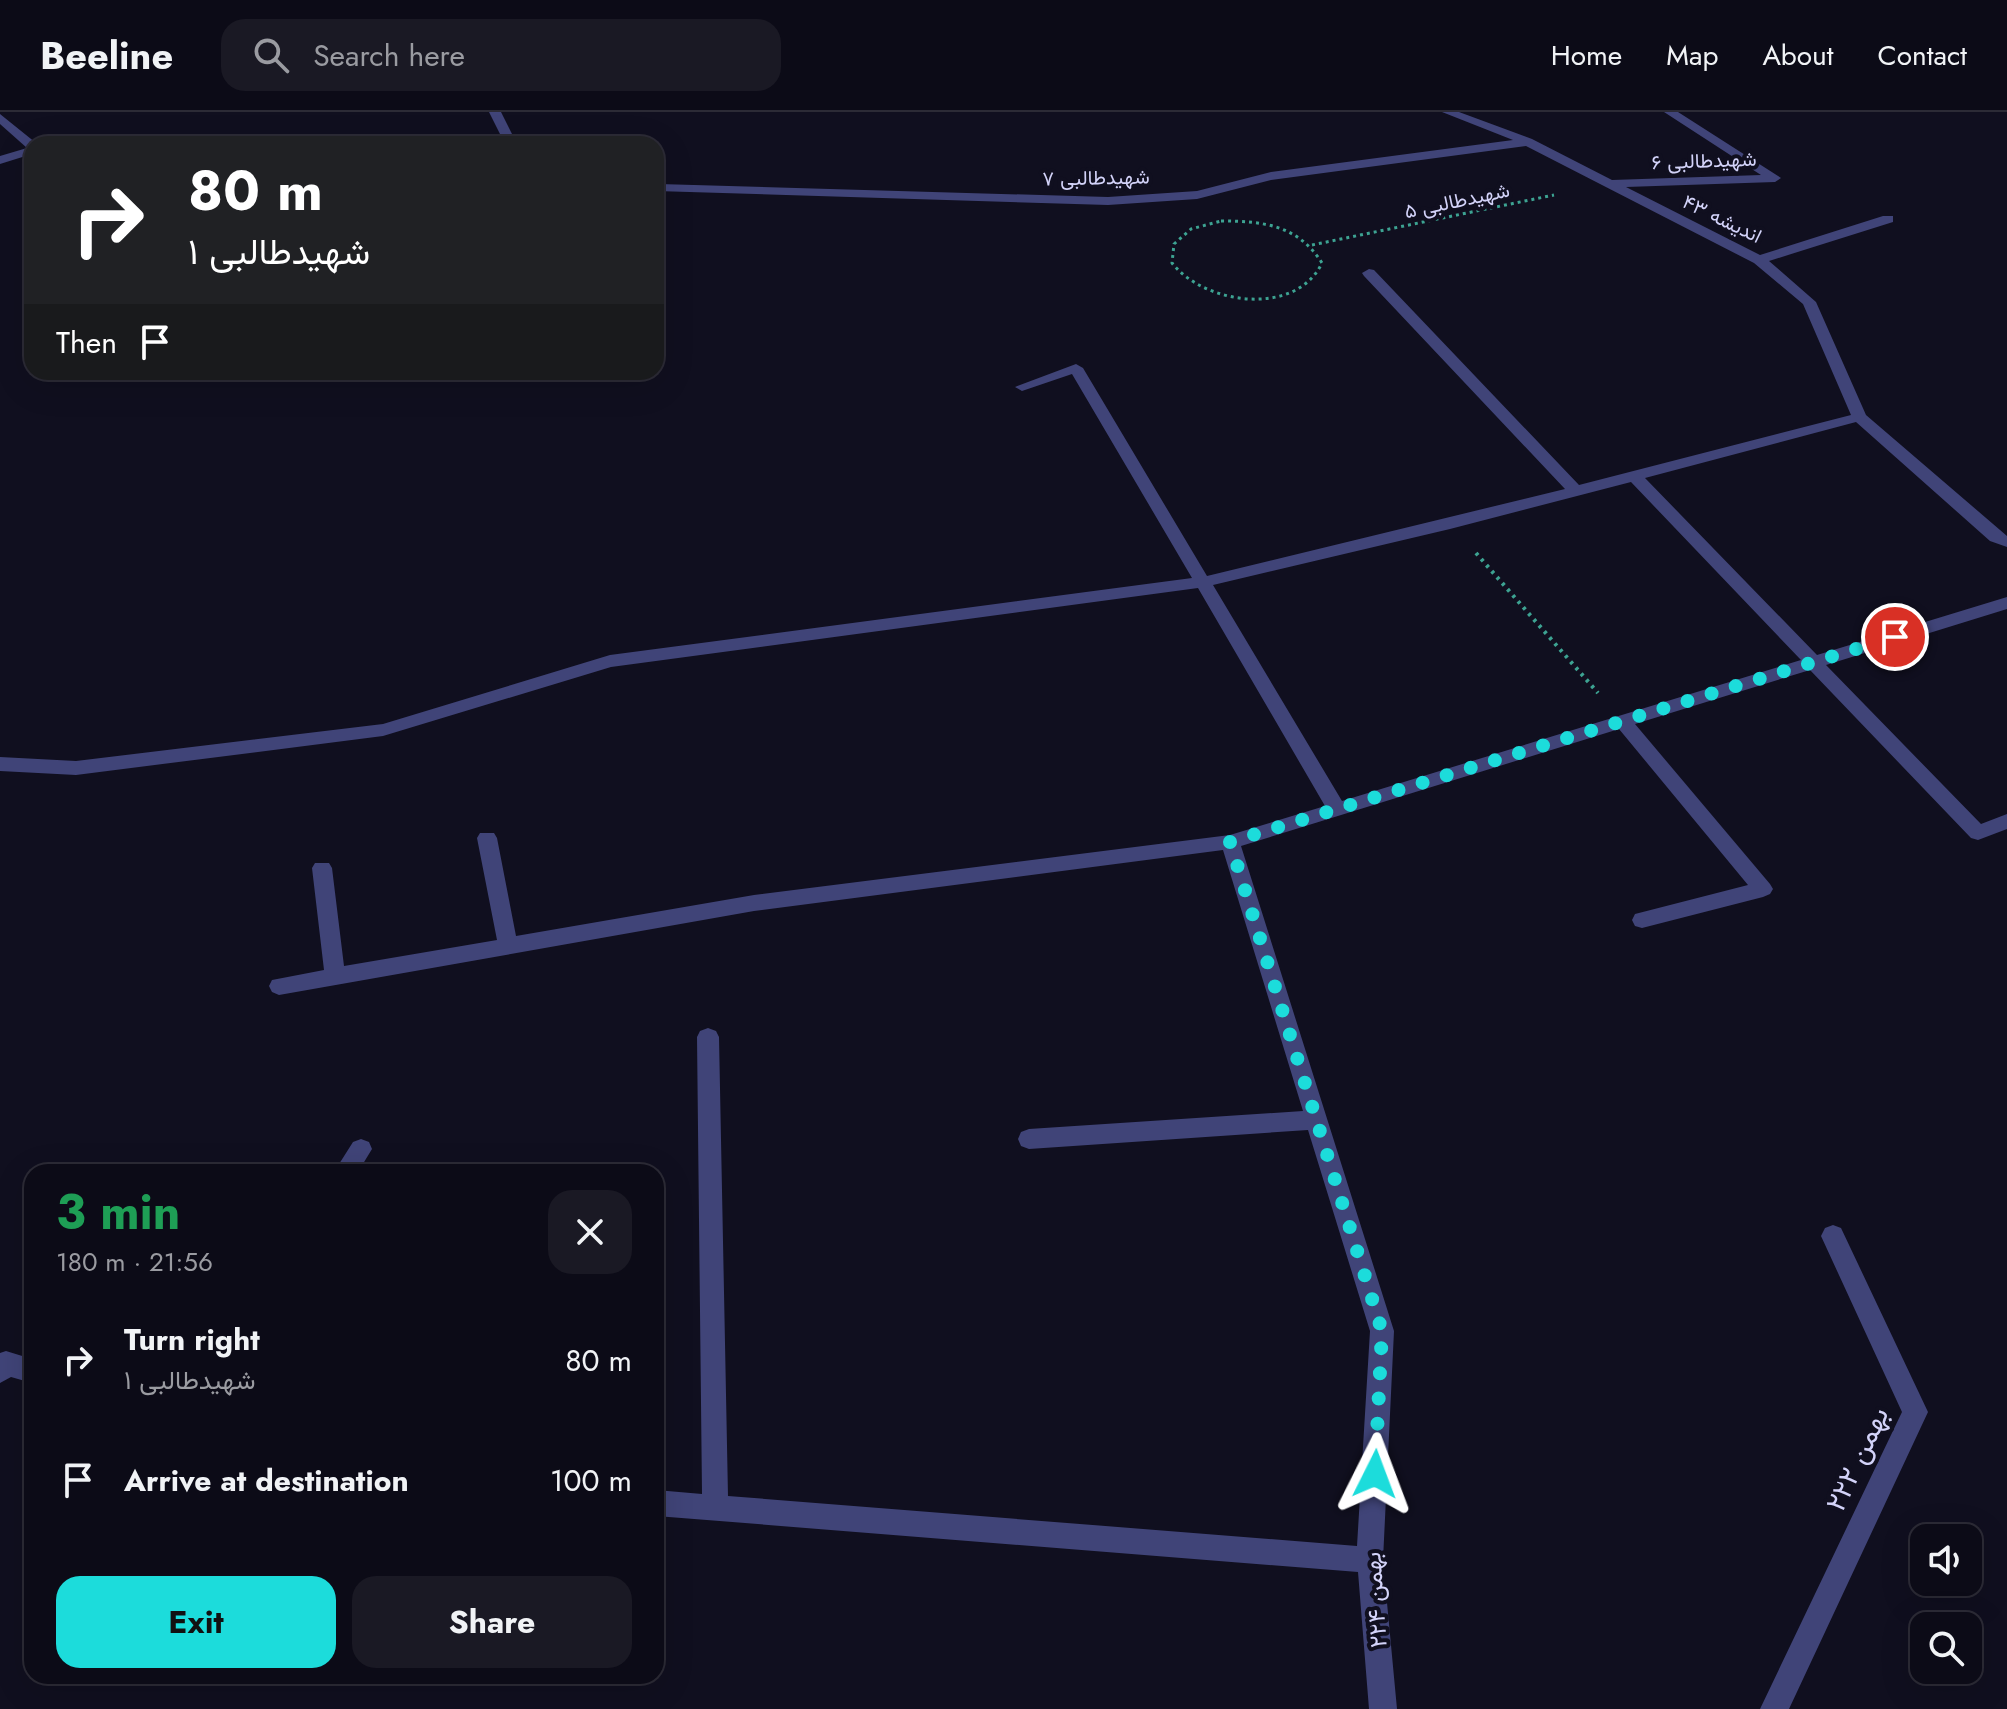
<!DOCTYPE html>
<html lang="en">
<head>
<meta charset="utf-8">
<style>
  body { margin:0; font-family:Jost,Vazirmatn,sans-serif; background:#1a1924; color:#f1f3f6; height:100vh; display:flex; flex-direction:column; font-size:30px; white-space:nowrap }
  * { box-sizing:border-box; margin:0 }
  p { font-size:26px; color:#9a9ba1 }
  .icon { flex:none; width:44px; height:44px; fill:none; stroke:currentColor; stroke-width:2; stroke-linecap:round; stroke-linejoin:round }
  .map { position:relative; flex:1; overflow:hidden }
  .panel { position:absolute; left:24px; top:1052px; width:640px; height:520px; display:flex; flex-direction:column; background:#0c0b17; border-radius:24px; box-shadow:0 8px 32px #0002,0 0 0 2px #2c2b36 }
  .panel>* { flex:none }
  .banner { position:absolute; left:24px; top:24px; width:640px; height:244px; border-radius:24px; box-shadow:0 8px 32px #0002,0 0 0 2px #2c2b36; background:#202124; color:#fff; overflow:hidden }
  .buttons { position:absolute; left:1910px; top:1412px; display:grid; gap:16px }
  .buttons a { display:grid; place-items:center; width:72px; height:72px; border-radius:16px; background:#0c0b17; box-shadow:0 8px 32px #0002,0 0 0 2px #2c2b36; font-size:40px }
  .pin { position:absolute; display:grid; place-items:center; width:68px; height:68px; color:#fff; margin:-34px; border:4px solid #fff; border-radius:50%; box-shadow:0 2px 8px #0007 }
  .me { position:absolute; width:88px; margin:-44px; rotate:3deg; stroke-linejoin:round; filter:drop-shadow(0 0 6px #0008) }
  .turn { display:flex; align-items:center; gap:28px; height:168px; padding:0 32px; font-size:36px }
  .turn .icon { width:104px; height:104px; stroke-width:2.5 }
  .turn b { display:block; font-size:56px; line-height:68px }
  .then { display:flex; align-items:center; height:76px; padding:0 32px; background:#0003; gap:16px; font-size:30px }
  .round { display:grid; place-items:center; flex:none; width:84px; height:84px; border-radius:24px; background:#1a1924 }
  .summary { display:flex; align-items:center; justify-content:space-between; height:136px; padding:0 32px }
  h1 { font-size:48px; font-weight:700; line-height:60px; color:#1e9e55 }
  .primary-button { display:flex; gap:16px; margin-top:auto; padding:16px 32px }
  .primary-button a { flex:1; height:92px; border-radius:24px; background:#1cdcdb; color:#111; font-size:32px; font-weight:700; line-height:92px; text-align:center }
  .primary-button a+a { background:#1a1924; color:#f1f3f6 }
  ul { padding:0; list-style:none }
  li { display:flex; align-items:center; gap:24px; height:120px; padding:0 32px }
  li div { flex:1 }
  li b { display:block; font-size:30px }
  li em { font-style:normal }
  header { display:flex; align-items:center; gap:48px; box-sizing:border-box; height:112px; padding:0 40px; background:#0c0b17; border-bottom:2px solid #2c2b36 }
  header strong { font-size:38px }
  nav { display:flex; gap:44px; margin-inline-start:auto; font-size:28px }
  .search { width:560px; height:72px; background:#1a1924; display:flex; align-items:center; gap:20px; box-sizing:border-box; padding:0 28px; border-radius:24px; color:#9a9ba1; font-size:30px }
  .map>svg:first-child { display:block }
  .lines { fill:none; stroke-linecap:round; stroke-linejoin:round }
  .path-far1 { stroke:#3da392; stroke-width:3; stroke-dasharray:3 4; stroke-linecap:butt }
  .path { stroke:#3da392; stroke-width:4; stroke-dasharray:3 5; stroke-linecap:butt }
  .minor { fill:#404478; fill-rule:evenodd }
  .route { stroke:#1cdcdb; stroke-width:14; stroke-dasharray:0 25.2 }
  .labels { text-anchor:middle; dominant-baseline:central; stroke-width:8; stroke-linejoin:round; paint-order:stroke }
  .far-street-label { font-size:20px; fill:#d3d3f9; stroke:#100f1f }
  .street-label { font-size:24px; fill:#d3d3f9; stroke:#100f1f }
  .near-street-label { font-size:28px; fill:#d3d3f9; stroke:#100f1f }
</style>
</head>
<body>
<header>
<strong>Beeline</strong>
<div class="search"><svg class="icon" aria-label="search" viewBox="0 0 24 24"><circle cx="10" cy="10" r="6"/><path d="M15 15l6 6"/></svg>Search here</div>
<nav><a>Home</a><a>Map</a><a>About</a><a>Contact</a></nav>
</header>
<div class="map">
<svg width="2007" height="1597" viewBox="0 0 2007 1597">
  <rect width="100%" height="100%" fill="#100f1f"/>
  <g class="lines">
    <path class="path-far1" d="M1221,109C1263,109 1298,113 1322,151C1296,205 1205,193 1172,151L1174,132L1191,117Z
      M1312,133L1554,83"/>
    <path class="path" d="M1476,441L1598,581"/>
    <path class="minor" d="M489,0H501L517,32H505L503,28L461,32L500,22Z
      M1442,0H1459L1532,27L1612,68L1761,63L1664,0H1678L1781,66L1775,70L1626,75L1760,143L1883,104H1893V110L1769,149L1816,190L1866,303L2007,424V435L1990,429L1856,310L1645,366L1817,543L2007,485V497L1826,553L1981,712L2007,702V717L1978,728L1971,726L1810,558L1635,612L1770,772L1773,777L1770,782L1763,785L1642,816L1635,814L1632,808L1635,802L1748,773L1619,617L1241,734L1394,1219L1383,1448L1397,1597H1369L1358,1460L656,1404V1378L702,1382L697,925L700,919L708,916L716,919L719,925L728,1384L1357,1434L1370,1219L1308,1018L1029,1037L1021,1034L1018,1027L1021,1020L1029,1017L1303,999L1223,738L754,799L279,883L272,880L269,874L272,868L324,858L312,756L315,751H329L332,756L344,854L497,828L477,726L480,721H494L497,726L516,824L754,783L1230,723L1325,694L1198,476L611,555L383,624L76,663L0,659V645L76,649L383,612L610,543L1192,466L1072,262L1022,279L1015,275L1076,252L1083,256L1207,464L1565,377L1364,164L1362,161L1369,157L1374,158L1579,373L1851,303L1803,192L1754,151L1526,34L1271,68L1197,87L1108,93L656,79V73L659,72L1108,85L1197,79L1271,60L1513,28ZM1631,370L1801,548L1342,689L1213,473L1450,417Z
      M0,2L36,31L32,32V42L0,52V44L27,36L0,12Z
      M361,1027L369,1030L372,1037L358,1060H334L353,1030Z
      M1833,1113L1841,1116L1928,1300L1789,1597H1760L1902,1300L1821,1124L1825,1116Z
      M6,1239L32,1247V1271L11,1265L0,1271V1241Z"/>
  </g>
  <g class="lines">
    <path class="route" d="M1375,1362L1382,1219L1230,730L1895,525"/>
  </g>
  <g class="labels">
    <g class="far-street-label">
      <text transform="translate(1704 49) rotate(-2)">شهیدطالبی ۶</text>
      <text transform="translate(1096 66) rotate(-1)">شهیدطالبی ۷</text>
      <text transform="translate(1457 89) rotate(-12)">شهیدطالبی ۵</text>
      <text transform="translate(1722 107) rotate(26)">اندیشه ۴۳</text>
    </g>
    <g class="street-label">
      <text transform="translate(1375 1488) rotate(-94)">۲۲بهمن ۴</text>
    </g>
    <g class="near-street-label">
      <text transform="translate(1857 1347) rotate(-65)">۲۲بهمن ۲</text>
    </g>
  </g>
</svg>
<div class="buttons">
<a><svg class="icon" aria-label="sound" viewBox="0 0 24 24"><path d="M4 9h4l5-4v14l-5-4H4zM17 9q2 3 0 6"/></svg></a>
<a><svg class="icon" aria-label="search" viewBox="0 0 24 24"><circle cx="10" cy="10" r="6"/><path d="M15 15l6 6"/></svg></a>
</div>
<div class="pin" style="left:1895px;top:525px;background:#d93025"><svg class="icon" aria-label="arrive" viewBox="0 0 24 24"><path d="M6 21V4h12l-3 4 3 4H6"/></svg></div>
<svg class="me" style="left:1375px;top:1362px" viewBox="-20 -20 40 40"><path d="M0-17L14 15 0 8-14 15z" fill="#1cdcdb" stroke="#fff" stroke-width="4"/></svg>
<div class="banner">
<div class="turn"><svg class="icon" aria-label="right" viewBox="0 0 24 24"><path d="M7 20v-9h11M14 6l5 5-5 5"/></svg><div><b>80 m</b>شهیدطالبی ۱</div></div>
<div class="then">Then<svg class="icon" aria-label="arrive" viewBox="0 0 24 24"><path d="M6 21V4h12l-3 4 3 4H6"/></svg></div>
</div>
<section class="panel">
<div class="summary"><div><h1>3 min</h1><p>180 m · 21:56</p></div><a class="round"><svg class="icon" aria-label="close" viewBox="0 0 24 24"><path d="M6 6l12 12M18 6L6 18"/></svg></a></div>
<ul>
<li><svg class="icon" aria-label="right" viewBox="0 0 24 24"><path d="M7 20v-9h11M14 6l5 5-5 5"/></svg><div><b>Turn right</b><p>شهیدطالبی ۱</p></div><em>80 m</em></li>
<li><svg class="icon" aria-label="arrive" viewBox="0 0 24 24"><path d="M6 21V4h12l-3 4 3 4H6"/></svg><div><b>Arrive at destination</b></div><em>100 m</em></li>
</ul>
<div class="primary-button"><a>Exit</a><a>Share</a></div>
</section>
</div>
</body>
</html>
